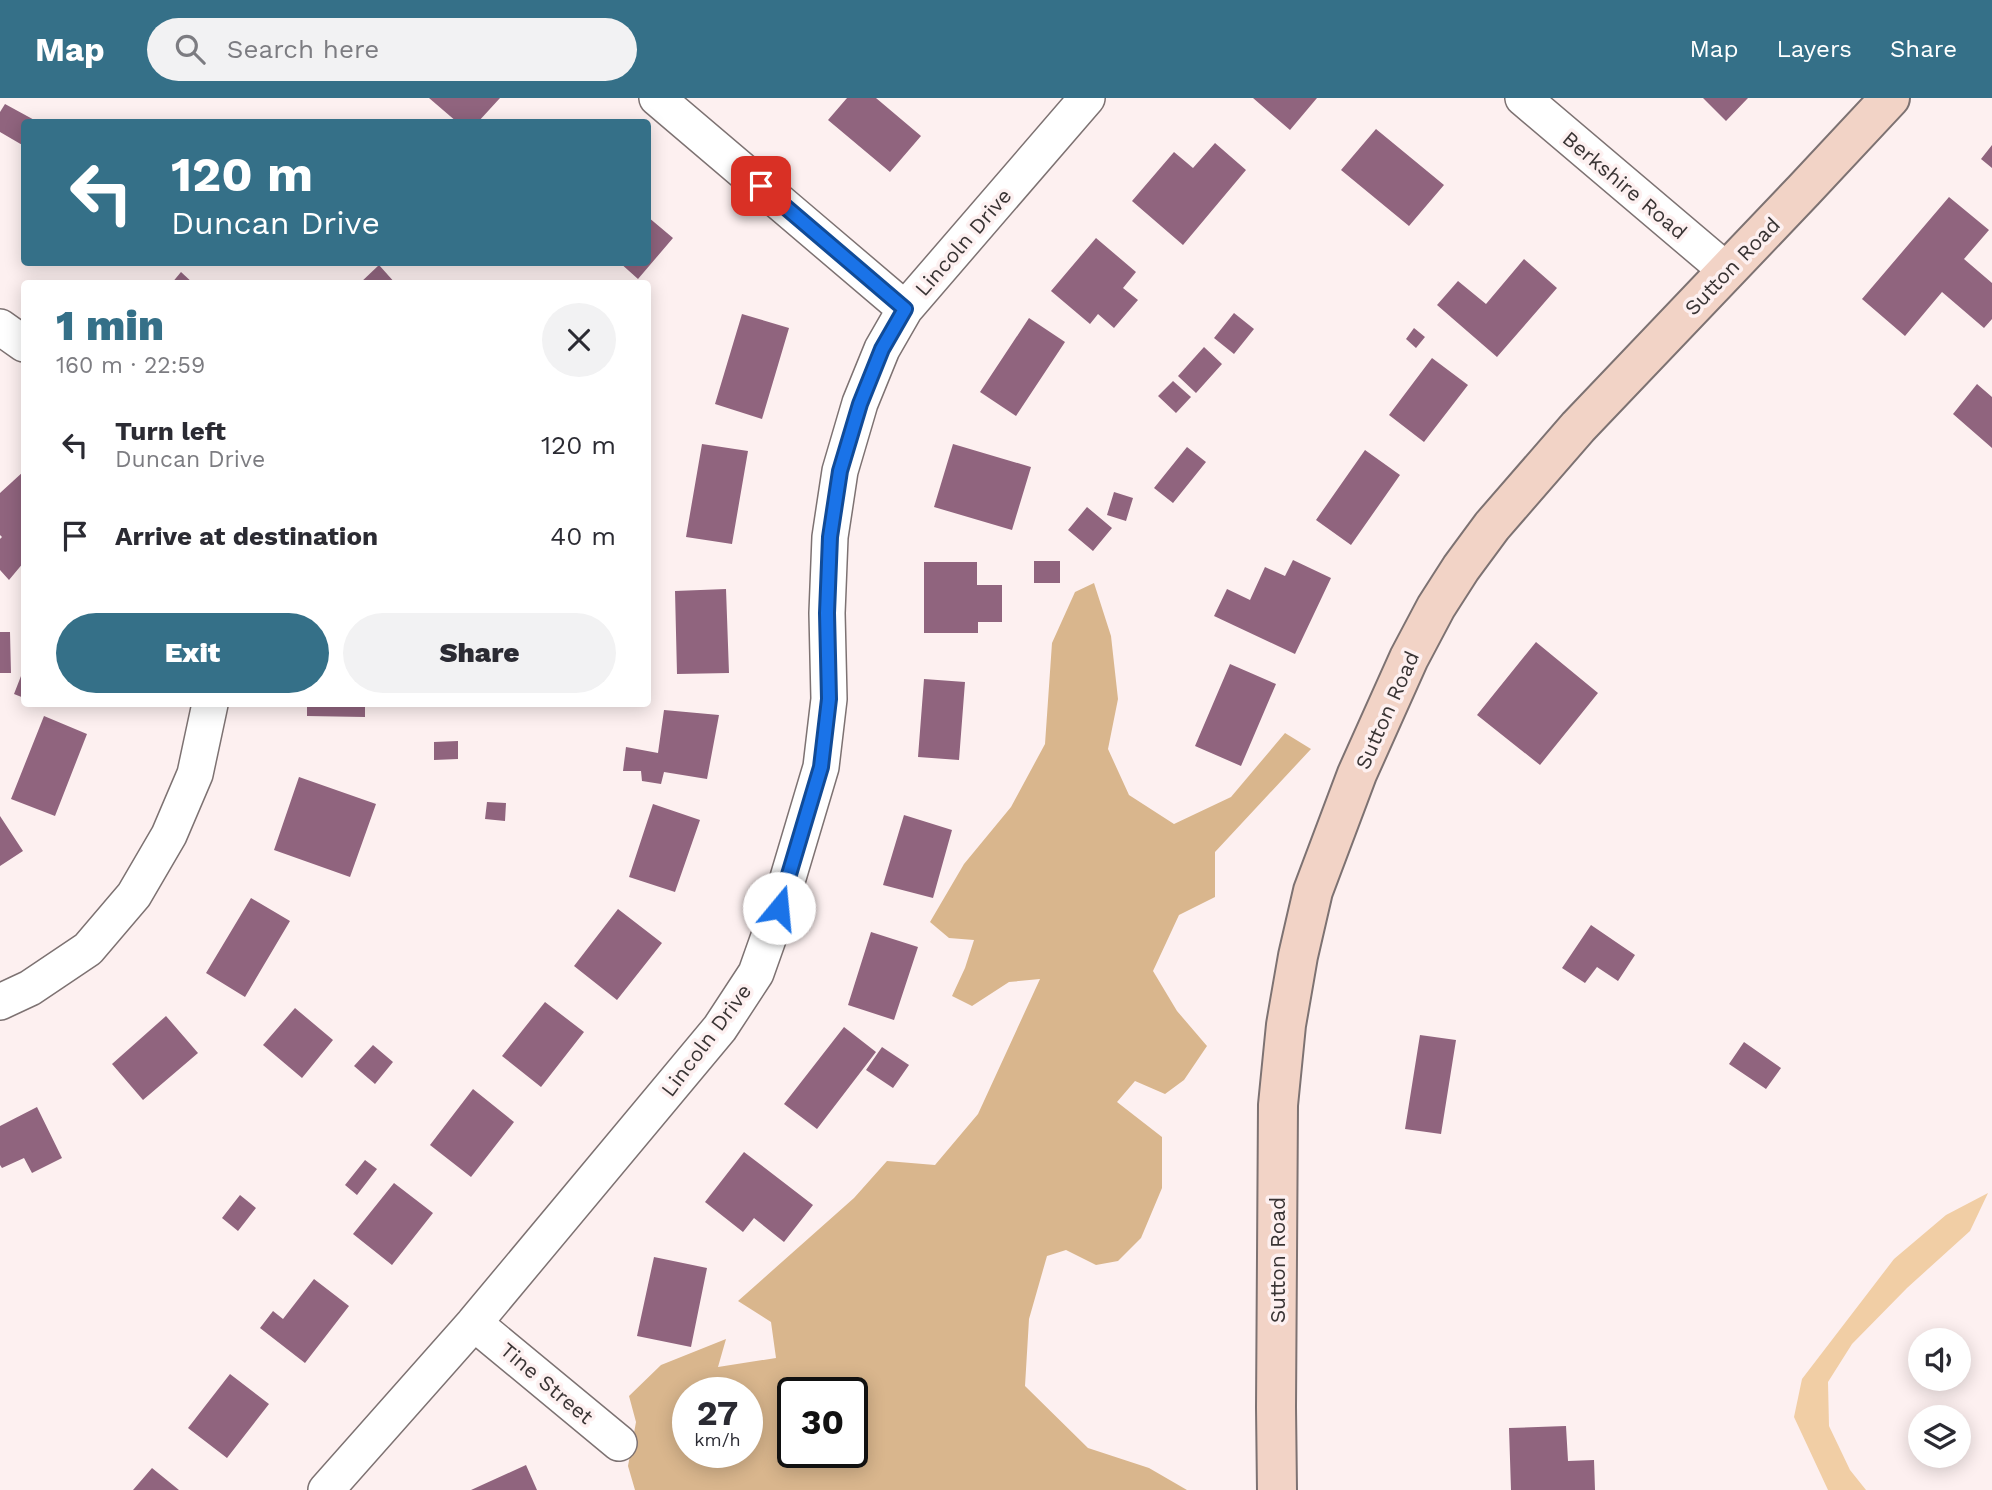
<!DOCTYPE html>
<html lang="en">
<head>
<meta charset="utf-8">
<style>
  body { margin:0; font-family:"Work Sans",sans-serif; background:#f2f2f3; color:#2b2b33; height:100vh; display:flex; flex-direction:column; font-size:26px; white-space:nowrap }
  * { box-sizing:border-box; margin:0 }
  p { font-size:23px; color:#7c7c81 }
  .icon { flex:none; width:38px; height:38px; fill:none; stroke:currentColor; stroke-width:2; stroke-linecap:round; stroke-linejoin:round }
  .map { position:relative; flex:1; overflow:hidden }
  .details { position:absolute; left:21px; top:182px; width:630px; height:427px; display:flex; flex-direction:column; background:#fff; border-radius:7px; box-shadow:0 4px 18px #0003 }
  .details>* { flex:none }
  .top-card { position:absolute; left:21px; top:21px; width:630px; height:147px; border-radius:7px; box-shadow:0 4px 18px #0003; background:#357088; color:#fff; overflow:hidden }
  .controls { position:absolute; left:1908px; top:1230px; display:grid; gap:14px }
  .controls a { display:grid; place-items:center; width:63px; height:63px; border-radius:50%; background:#fff; box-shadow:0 4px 18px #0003; font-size:35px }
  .speed { position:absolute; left:672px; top:1279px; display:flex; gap:14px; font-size:35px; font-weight:700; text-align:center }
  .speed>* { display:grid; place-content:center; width:91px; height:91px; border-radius:50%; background:#fff; box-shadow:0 4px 18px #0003; line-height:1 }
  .speed small { font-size:18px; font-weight:400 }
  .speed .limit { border:4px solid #111; border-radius:10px; background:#fff; color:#111 }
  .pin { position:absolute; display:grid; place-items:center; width:60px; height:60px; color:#fff; margin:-30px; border-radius:14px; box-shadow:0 4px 10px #0006 }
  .me { position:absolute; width:77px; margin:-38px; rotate:17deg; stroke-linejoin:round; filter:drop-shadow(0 0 5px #0008) }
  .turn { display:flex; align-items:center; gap:24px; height:147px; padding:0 35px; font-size:32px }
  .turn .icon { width:91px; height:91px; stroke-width:2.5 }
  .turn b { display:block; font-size:49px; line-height:60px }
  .round { display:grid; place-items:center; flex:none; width:74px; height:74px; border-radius:37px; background:#f2f2f3 }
  .overview { display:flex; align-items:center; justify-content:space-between; height:119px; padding:0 35px }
  h1 { font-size:42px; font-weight:800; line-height:52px; color:#357088 }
  .cta { display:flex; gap:14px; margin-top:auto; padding:14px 35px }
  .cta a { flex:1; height:80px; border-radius:42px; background:#357088; color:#fff; font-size:28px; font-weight:800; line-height:80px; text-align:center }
  .cta a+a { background:#f2f2f3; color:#2b2b33 }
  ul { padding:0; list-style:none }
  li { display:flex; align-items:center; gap:21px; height:91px; padding:0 35px }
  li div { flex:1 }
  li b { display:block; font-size:26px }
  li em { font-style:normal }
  header { display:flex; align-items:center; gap:42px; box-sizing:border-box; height:98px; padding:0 35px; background:#357088; color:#fff }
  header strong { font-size:33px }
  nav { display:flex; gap:38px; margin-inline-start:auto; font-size:24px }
  .search { width:490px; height:63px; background:#f2f2f3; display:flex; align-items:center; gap:18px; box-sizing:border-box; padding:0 24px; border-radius:38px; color:#7c7c81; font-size:26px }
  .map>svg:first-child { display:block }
  .green { fill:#f1cea5 }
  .forest { fill:#d9b68d; fill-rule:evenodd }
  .building { fill:#90647e }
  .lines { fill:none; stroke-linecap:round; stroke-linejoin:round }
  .street-casing { stroke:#7d7272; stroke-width:38 }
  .secondary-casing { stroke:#7d7272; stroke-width:42 }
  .street { stroke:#fff; stroke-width:35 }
  .secondary { stroke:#f2d3c6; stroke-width:38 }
  .route-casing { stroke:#114b97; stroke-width:18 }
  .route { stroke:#1a73e8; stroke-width:12 }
  .labels { text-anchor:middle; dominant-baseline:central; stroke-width:7; stroke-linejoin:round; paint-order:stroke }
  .street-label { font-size:21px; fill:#393434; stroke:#fdf0f0 }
</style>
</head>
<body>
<header>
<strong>Map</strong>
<div class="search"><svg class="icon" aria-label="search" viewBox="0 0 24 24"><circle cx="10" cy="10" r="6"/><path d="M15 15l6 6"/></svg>Search here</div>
<nav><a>Map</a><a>Layers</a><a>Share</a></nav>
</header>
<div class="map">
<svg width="1992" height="1392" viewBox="0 0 1992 1392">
  <rect width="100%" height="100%" fill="#fdf0f0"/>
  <path class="green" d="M1988,1095L1970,1133L1907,1190L1852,1246L1828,1284L1829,1328L1850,1372L1866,1392H1828L1794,1319L1802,1281L1894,1161L1946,1117Z"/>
  <path class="forest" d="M1094,485L1111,538L1118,601L1108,651L1129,697L1174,726L1231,699L1285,635L1311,651L1215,754V799L1179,817L1153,873L1177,913L1207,948L1184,982L1165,996L1135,983L1117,1004L1162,1039V1090L1141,1140L1118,1163L1096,1167L1066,1152L1047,1158L1029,1221L1025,1288L1088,1350L1149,1370L1187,1392H635L628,1368L636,1324L629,1298L661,1267L726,1241L718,1269L776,1260L771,1224L738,1203L854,1100L887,1063L935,1067L978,1016L1040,881L1009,884L972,908L952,898L965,870L974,842L949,840L930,824L964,766L1011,709L1045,646L1052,545L1075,494ZM688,1295H747V1354H688ZM793,1295H852V1354H793Z"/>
  <path class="building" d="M429,0H500L478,24H457Z
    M847,0H876L921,38L890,74L828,22Z
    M1253,0H1317L1290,32Z
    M1703,0H1748L1726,23Z
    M5,6L38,24H24V48L0,34V14Z
    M1376,31L1444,87L1409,128L1341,72Z
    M1215,45L1246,72L1183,147L1132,103L1174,54L1193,70Z
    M1992,47V70L1981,61Z
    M1949,99L1989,132L1964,161L1992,185V221L1984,230L1942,194L1905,238L1862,201Z
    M648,119L673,140L638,181L619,164H648Z
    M1096,140L1136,174L1123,190L1138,202L1114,230L1098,216L1090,226L1051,193Z
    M1524,161L1557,190L1497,259L1437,207L1458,183L1486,206Z
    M379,167L396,186H359Z
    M181,174L194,186H171Z
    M1234,215L1254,231L1234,256L1214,240Z
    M742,216L789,230L762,321L715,306Z
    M1029,220L1065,244L1016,318L980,294Z
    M1414,230L1425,239L1416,250L1406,241Z
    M1204,249L1222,266L1196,295L1178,278Z
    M1432,260L1468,287L1424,344L1389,317Z
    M1173,283L1191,299L1176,315L1158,298Z
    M1977,286L1992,299V350L1953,316Z
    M702,346L748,353L732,446L686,439Z
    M953,346L1031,369L1012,432L934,409Z
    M1187,349L1206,364L1173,405L1154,390Z
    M1365,352L1400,377L1351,447L1316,422Z
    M24,373V464L9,482L0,472V441L2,439L0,437V395Z
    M1114,394L1133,400L1126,423L1107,417Z
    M1087,409L1112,430L1093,453L1068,432Z
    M1293,462L1331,480L1295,556L1214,518L1227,491L1250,502L1265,469L1285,478Z
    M1034,463H1060V485H1034Z
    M924,464H977V487H1002V524H978V535H924Z
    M726,491L729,575L677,576L675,493Z
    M0,534H10L11,575H0Z
    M1536,544L1598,595L1540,667L1477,617Z
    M1230,566L1276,586L1241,668L1195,648Z
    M21,578L24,579V600L14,596Z
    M924,581L965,584L959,662L918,659Z
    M307,606H365V619L307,618Z
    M664,612L719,617L707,681L664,674L661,686L642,683L641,673H623L626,649L658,655Z
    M44,618L87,636L55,718L11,701Z
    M458,643V661L434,662V644Z
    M299,679L376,706L350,779L274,752Z
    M487,704L506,705L505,723L485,721Z
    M653,706L700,722L675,794L629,779Z
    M904,717L952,732L933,800L883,787Z
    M0,718L23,753L0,768Z
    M251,800L290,823L245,899L206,875Z
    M618,811L662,845L617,902L574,868Z
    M1591,827L1635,857L1618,883L1597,869L1585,885L1562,870Z
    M871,834L918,849L894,922L848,907Z
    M545,904L584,934L541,989L502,958Z
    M295,910L333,942L302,980L263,947Z
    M166,918L198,955L143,1002L112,966Z
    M844,929L876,954L817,1031L784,1006Z
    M1420,937L1456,942L1441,1036L1405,1031Z
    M1744,944L1781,970L1766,991L1729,966Z
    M373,947L393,964L375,986L354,968Z
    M882,949L909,967L893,990L866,972Z
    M473,991L514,1024L471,1079L430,1047Z
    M37,1009L62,1060L32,1075L24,1060L2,1070L0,1067V1028Z
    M744,1054L813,1107L784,1144L754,1120L743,1134L705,1104Z
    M365,1062L377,1071L357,1097L345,1087Z
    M394,1085L433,1115L392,1167L353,1136Z
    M240,1097L256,1110L238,1133L222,1120Z
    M654,1159L707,1170L691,1249L637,1238Z
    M314,1181L349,1208L305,1265L260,1230L273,1213L283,1221Z
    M230,1276L269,1306L227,1360L188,1330Z
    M1566,1328L1568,1363L1594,1362L1595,1392H1511L1509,1330Z
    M526,1367L537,1392H471Z
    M152,1370L179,1392H133Z"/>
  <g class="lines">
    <defs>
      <path id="street" d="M657,0L905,211
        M1523,0L1727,173
        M0,229L24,246
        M0,904L30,890L88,851L134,797L169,737L195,676L210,606
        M474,1225L619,1345
        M326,1392L474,1225L720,930L756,875L779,810L821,669L829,601L827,515L830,439L840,373L860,305L882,251L905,211L1087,0"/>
      <path id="secondary" d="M1277,1392L1276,1309L1278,1007L1286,927L1298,858L1313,793L1357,676L1409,560L1436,509L1461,470L1492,428L1578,329L1804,92L1890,0"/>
    </defs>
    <use href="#street" class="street-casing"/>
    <use href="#secondary" class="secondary-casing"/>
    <use href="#street" class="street"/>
    <use href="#secondary" class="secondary"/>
  </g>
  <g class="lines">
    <defs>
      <path id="route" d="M761,88L905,211L882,251L860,306L840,373L830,439L827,515L829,601L821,669L779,810"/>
    </defs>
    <use href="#route" class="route-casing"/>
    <use href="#route" class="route"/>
  </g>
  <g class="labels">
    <g class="street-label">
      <text transform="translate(1625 87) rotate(40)">Berkshire Road</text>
      <text transform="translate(963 144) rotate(-49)">Lincoln Drive</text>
      <text transform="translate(1732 168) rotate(-46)">Sutton Road</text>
      <text transform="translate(1387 612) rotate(-66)">Sutton Road</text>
      <text transform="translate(706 942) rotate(-53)">Lincoln Drive</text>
      <text transform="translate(1277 1162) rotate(-90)">Sutton Road</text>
      <text transform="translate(547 1285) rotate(40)">Tine Street</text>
    </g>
  </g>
</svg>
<div class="controls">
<a><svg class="icon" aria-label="sound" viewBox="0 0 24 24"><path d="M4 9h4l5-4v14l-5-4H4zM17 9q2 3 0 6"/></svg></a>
<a><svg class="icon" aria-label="layers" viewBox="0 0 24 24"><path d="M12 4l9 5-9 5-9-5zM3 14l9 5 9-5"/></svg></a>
</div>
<div class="speed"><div>27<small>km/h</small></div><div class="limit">30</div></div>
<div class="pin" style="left:761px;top:88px;background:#d93025"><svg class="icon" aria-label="arrive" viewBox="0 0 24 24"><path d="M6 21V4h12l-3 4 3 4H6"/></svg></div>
<svg class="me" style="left:779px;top:810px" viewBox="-20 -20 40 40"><circle r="19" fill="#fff"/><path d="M0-13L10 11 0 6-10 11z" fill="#1a73e8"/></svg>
<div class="top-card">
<div class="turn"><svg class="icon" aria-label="left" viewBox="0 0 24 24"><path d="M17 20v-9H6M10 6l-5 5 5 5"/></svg><div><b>120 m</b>Duncan Drive</div></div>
</div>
<section class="details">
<div class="overview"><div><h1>1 min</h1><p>160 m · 22:59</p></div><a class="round"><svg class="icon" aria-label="close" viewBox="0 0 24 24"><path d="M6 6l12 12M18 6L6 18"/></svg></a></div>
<ul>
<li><svg class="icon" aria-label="left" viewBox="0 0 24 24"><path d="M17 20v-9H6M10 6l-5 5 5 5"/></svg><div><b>Turn left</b><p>Duncan Drive</p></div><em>120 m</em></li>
<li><svg class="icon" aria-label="arrive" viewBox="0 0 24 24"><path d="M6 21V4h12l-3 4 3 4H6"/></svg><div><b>Arrive at destination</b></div><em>40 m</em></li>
</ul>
<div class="cta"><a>Exit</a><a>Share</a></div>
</section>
</div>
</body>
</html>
